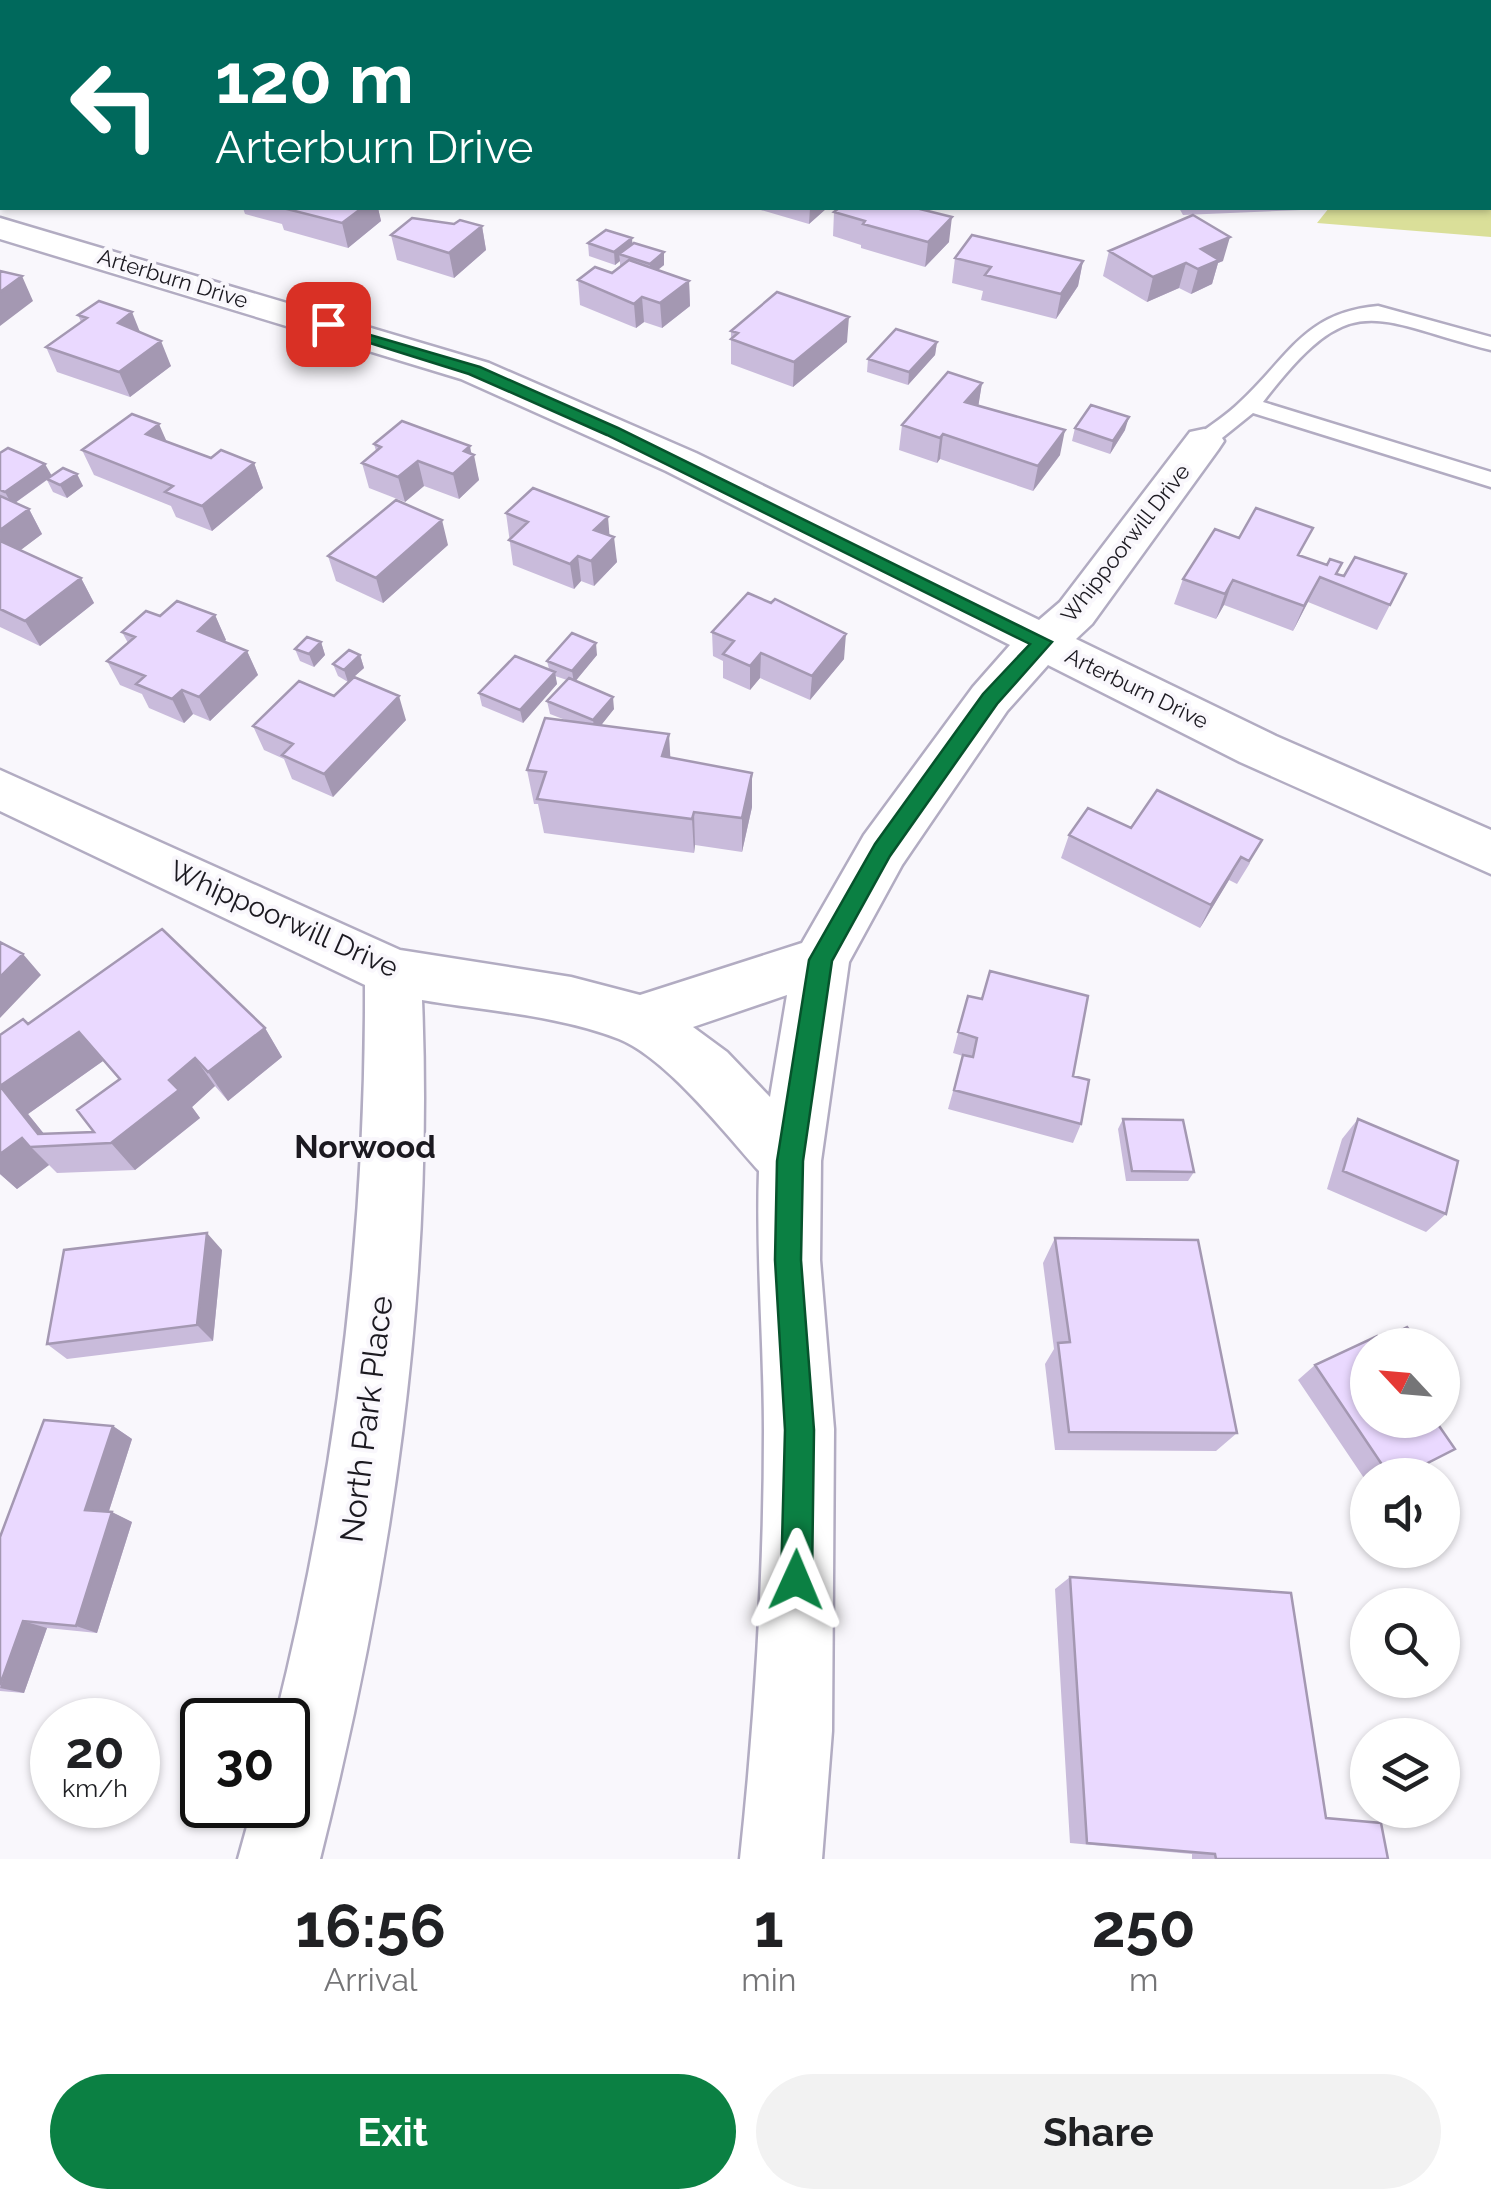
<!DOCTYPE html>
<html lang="en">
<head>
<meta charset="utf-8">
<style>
  body { margin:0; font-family:Raleway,sans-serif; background:#f2f2f2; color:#202124; height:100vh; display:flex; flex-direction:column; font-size:38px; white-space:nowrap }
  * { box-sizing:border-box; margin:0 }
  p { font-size:32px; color:#757577 }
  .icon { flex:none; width:55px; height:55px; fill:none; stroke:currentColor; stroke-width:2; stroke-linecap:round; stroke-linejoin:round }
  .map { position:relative; height:1859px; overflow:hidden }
  .details { display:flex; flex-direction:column; background:#fff; flex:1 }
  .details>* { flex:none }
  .hud { position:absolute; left:0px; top:0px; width:1492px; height:210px; box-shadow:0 2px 8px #0004; background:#00695c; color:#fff; overflow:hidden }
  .needle { width:65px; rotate:296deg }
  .controls { position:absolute; left:1350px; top:1328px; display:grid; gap:20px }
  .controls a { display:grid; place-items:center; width:110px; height:110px; border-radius:50%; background:#fff; box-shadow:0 2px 8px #0004; font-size:50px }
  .speed { position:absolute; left:30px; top:1698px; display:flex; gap:20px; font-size:50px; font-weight:700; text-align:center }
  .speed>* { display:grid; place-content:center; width:130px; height:130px; border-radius:50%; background:#fff; box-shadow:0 2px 8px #0004; line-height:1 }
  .speed small { font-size:25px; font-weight:400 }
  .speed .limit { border:5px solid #111; border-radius:15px; background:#fff; color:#111 }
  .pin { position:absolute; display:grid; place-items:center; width:85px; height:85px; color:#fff; margin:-42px; border-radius:20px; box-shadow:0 5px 15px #0006 }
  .me { position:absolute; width:110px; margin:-55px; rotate:1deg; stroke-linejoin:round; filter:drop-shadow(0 0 8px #0008) }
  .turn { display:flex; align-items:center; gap:35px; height:210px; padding:0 50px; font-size:45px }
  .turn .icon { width:130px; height:130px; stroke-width:2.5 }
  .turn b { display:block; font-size:70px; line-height:85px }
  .eta { display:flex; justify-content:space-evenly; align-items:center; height:170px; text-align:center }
  .eta b { font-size:60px; font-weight:700; line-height:70px }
  .button { display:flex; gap:20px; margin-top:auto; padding:20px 50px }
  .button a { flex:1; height:115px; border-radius:60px; background:#0b8043; color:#fff; font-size:40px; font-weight:700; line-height:115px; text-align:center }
  .button a+a { background:#f2f2f2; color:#202124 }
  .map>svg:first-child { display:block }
  .green { fill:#dadf99 }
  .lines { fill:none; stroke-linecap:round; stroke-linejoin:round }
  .service-casing { stroke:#b2acc2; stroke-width:5 }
  .minor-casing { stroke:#b2acc2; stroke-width:5 }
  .service { fill:#fff; fill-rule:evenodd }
  .minor { fill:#fff; fill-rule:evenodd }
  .wall { fill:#c9bbdb; fill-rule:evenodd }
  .shaded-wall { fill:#a498b2 }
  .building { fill:#ead9ff; stroke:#a498b2; stroke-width:2.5; fill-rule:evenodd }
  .route { fill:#0b8043; stroke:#07532c; stroke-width:2.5 }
  .labels { text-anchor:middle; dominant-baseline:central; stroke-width:8; stroke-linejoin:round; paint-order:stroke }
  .far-street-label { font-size:22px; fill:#1b1920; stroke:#f9f7fc }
  .street-label { font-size:28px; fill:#1b1920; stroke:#f9f7fc }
  .quarter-label { font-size:32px; font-weight:bold; fill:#1b1920; stroke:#f9f7fc }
  .near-street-label { font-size:32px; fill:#1b1920; stroke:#f9f7fc }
</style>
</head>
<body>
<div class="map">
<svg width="1491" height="1859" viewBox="0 0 1491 1859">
  <rect width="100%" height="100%" fill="#f9f7fc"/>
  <path class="green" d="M1485,0H1491V237L1317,223L1329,208H1490V2Z"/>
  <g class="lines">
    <defs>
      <path id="service" d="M1378,306L1491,337V350C1371,320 1353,285 1263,402L1491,472V487L1253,413L1212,446H1196V436C1211,425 1227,415 1240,402C1288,358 1304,312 1378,306Z"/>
      <path id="minor" d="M555,0H583L584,2H556Z
        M0,218L489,363L696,453L1039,620L1060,602L1190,432L1204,429L1218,432L1224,441L1218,450L1092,624L1076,639L1276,736L1491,830V874L1240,762L1048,665L1007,711L902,865L849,962L821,1161L820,1260L834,1429L832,1731L822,1859H740C755,1717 764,1574 764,1431C764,1344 756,1258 759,1171C724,1132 666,1058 619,1039C558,1015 486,1011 422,1000C434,1292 391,1577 320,1859H238L253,1805H288V1720H275C336,1478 366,1234 365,985L0,811V770L400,950L571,977L640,995L802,943L864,835L973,687L1010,645L666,471L461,379L0,239ZM787,995L770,1097L727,1052L693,1027Z"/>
    </defs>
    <use href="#service" class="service-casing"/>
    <use href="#minor" class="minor-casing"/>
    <use href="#service" class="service"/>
    <use href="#minor" class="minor"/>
  </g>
  <path class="wall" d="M0,0H53L54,2H2V18L0,16Z
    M196,0H261L258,2H197Z
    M659,0H750V2H659Z
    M981,0H1076L1074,2H987Z
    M0,118L2,119V164H0Z
    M243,208H378L381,221L348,248L284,230L282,224L245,214Z
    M754,208H827L809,224Z
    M1179,208H1302L1301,210L1183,215Z
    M834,212L949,242L925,267L861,248V245L833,236Z
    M482,226L486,250L454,278L397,260L391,235Z
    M588,243L632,244L664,265L658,270L689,281L690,306L662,328L644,322L636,328L580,305L578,280L612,273L620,266V261L615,265L589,256Z
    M1109,251L1223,261L1218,263L1212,284L1191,294L1179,288L1147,302L1103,276Z
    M955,258L1083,261L1078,286L1056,319L981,300L983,291L952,283Z
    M78,315L141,332L171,366L130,397L57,372L46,347L81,322Z
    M731,331L847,342L793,387L731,364Z
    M937,342L935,355L908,385L867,372L868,359Z
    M982,383L978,406L1060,455L1033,491L940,459L937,463L899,450L902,425Z
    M1075,428L1125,430L1110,454L1072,441Z
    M167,442L211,458L254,463L263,488L212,531L176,517L171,506L94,475L82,450Z
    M374,444L472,454L479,480L459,499L424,486L405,502L369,488L362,463L376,451Z
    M0,453L52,476L77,474L83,486L67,498L53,492L47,480L15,503L29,509L42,534L20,550L81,578L94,603L40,646L0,627Z
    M506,513L610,536L617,562L594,586L581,581L574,589L513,565Z
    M1239,538L1300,556L1344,576L1406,574L1377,630L1308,602L1293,631L1224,605L1216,619L1174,604L1183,579Z
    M448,545L383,603L336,581L328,556Z
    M215,615L226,640L224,641L247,651L258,675L210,721L193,714L184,723L149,708L142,694L120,685L107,661L128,643L122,632L160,616Z
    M712,632L844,659L810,700L760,678L750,690L723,678V661L713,656Z
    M321,642L325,655L314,667L300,661L295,649Z
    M360,655L364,668L354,677L406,720L333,797L292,779L284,759L264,750L253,726L334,696L348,682L338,676L333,664Z
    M597,655L575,681L614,709L601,725L671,758L752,773V807L742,852L695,845L694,853L544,833L538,804H534L527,770L568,721L550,714L547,701L567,680L555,676L557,684L523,723L482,706L479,693L549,669L547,661Z
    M1157,790L1250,863L1237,884L1229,880L1200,928L1061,858L1069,835L1131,828Z
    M968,996L1073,1076L1081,1124L1073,1143L948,1109L963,1056L953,1053Z
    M28,1024L265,1028L282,1057L228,1101L215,1086L192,1107L200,1118L135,1170L57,1173L49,1165L17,1189L0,1174V1035ZM103,1061L119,1080L94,1132L44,1134L28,1114Z
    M1123,1119L1194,1172L1188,1181H1126L1118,1129Z
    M1358,1119L1446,1214L1426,1232L1327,1189L1342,1139Z
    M1055,1238L1237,1433L1216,1451L1055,1450L1045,1364L1054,1349L1043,1263Z
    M222,1250L213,1341L67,1359L47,1344Z
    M1407,1327L1420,1345H1368V1420H1435L1455,1449L1407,1475H1368V1484L1298,1380L1315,1365L1377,1336L1380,1341Z
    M113,1426L132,1439L109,1511L132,1522L97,1633L47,1628L24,1693L0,1691V1537Z
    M1070,1577L1326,1818L1388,1859H1192V1854L1070,1843L1055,1589Z"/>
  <path class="shaded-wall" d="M7,0H53L54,2H3V1Z
    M227,0H261L258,2H228Z
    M714,0H750V2H709Z
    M1061,0H1076L1074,2H1059Z
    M362,208H378L381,221L348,248L342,223Z
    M810,208H827L809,224Z
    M952,217L949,242L925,267L928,242Z
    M482,226L486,250L454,278L449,253Z
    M1230,237L1223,261L1218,263L1212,284L1191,294L1198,269L1201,249Z
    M632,238L633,251L619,254L620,261L615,265L614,252Z
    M664,252V265L650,276V264Z
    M1083,261L1078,286L1056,319L1061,294Z
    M1186,263L1179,288L1147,302L1153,277Z
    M22,276L33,301L0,326V292Z
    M689,281L690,306L662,328L660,303Z
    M642,297L644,322L636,328L634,304Z
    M132,312L142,337L118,323Z
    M849,317L847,342L793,387L794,362Z
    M161,341L171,366L130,397L119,372Z
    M937,342L935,355L908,385L909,372Z
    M982,383L978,408L965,402Z
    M1129,417L1125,430L1110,454L1113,441Z
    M159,424L170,449L146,434Z
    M1065,430L1060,455L1033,491L1038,466Z
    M943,434L940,459L937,463L940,438Z
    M470,446L472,457L474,455L479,480L459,499L453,474L464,451Z
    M418,461L424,486L405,502L398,477Z
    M254,463L263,488L212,531L202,506Z
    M45,464L52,476L12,505L5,492Z
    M77,474L83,486L67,498L60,485Z
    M29,509L42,534L5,562L0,554V530Z
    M608,517L610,541L614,537L617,562L594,586L591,561L594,530Z
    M442,520L448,545L383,603L376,578Z
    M578,556L581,581L574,589L570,564Z
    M1320,577L1308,602L1293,631L1304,606Z
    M81,578L94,603L40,646L25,621Z
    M1233,580L1224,605L1216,619L1225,594Z
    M215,615L226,640L209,656L198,631Z
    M846,634L844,659L810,700L812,676Z
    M321,642L325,655L314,667L309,654Z
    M596,643L597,655L574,683L572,671Z
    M247,651L258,675L210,721L199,697Z
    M761,653L760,678L750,690V666Z
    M360,655L364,668L348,682L344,670Z
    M555,672L557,684L523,723L520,710Z
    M182,690L193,714L184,723L172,699Z
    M399,696L406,720L333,797L324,774Z
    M613,697L614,709L595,733L593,720Z
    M669,734L671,768L662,756Z
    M752,773V807L742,852V818Z
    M694,812L695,845L694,853L692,819Z
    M1241,857L1229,880L1200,928L1211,905Z
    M23,954L41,975L0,1018V977Z
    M265,1028L282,1057L228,1101L208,1072Z
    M79,1032L103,1061L28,1114L53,1145L38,1134L0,1086Z
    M195,1058L215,1086L192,1107L200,1118L135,1170L111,1143L169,1080Z
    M22,1138L49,1165L17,1189L0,1174V1154Z
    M207,1233L222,1250L213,1341L197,1325Z
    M113,1426L132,1439L106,1520L85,1510Z
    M112,1512L132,1522L97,1633L76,1626Z
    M23,1621L47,1628L24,1693L0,1688Z"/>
  <path class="building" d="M71,0H164V2H70Z
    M445,0H490L491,2H446Z
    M675,0H721L709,2H678Z
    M1037,0H1061L1059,2H1048Z
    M1095,0H1167L1179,2H1093Z
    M1403,0L1400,2H1354L1347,1Z
    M0,118L2,119V143H0Z
    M283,208H362L342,223Z
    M839,208H916L952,217L928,242L863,224L865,221L834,212Z
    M1193,215L1230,237L1201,249L1219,260L1198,269L1186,263L1153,277L1109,251Z
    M412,218L454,224L460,220L482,226L449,253L391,235Z
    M606,230L632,238L614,252L588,243Z
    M972,235L1083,261L1061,294L985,275L991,267L955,258Z
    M634,243L664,252L650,264L619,254Z
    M629,260L689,281L660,303L642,297L634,304L578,280L595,267L612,273Z
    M0,271L22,276L0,292Z
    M777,292L849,317L794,362L731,339L738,333L731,331Z
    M99,301L132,312L118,323L161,341L119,372L46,347L87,318L78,315Z
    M896,329L937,342L909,372L868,359Z
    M948,372L982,383L965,402L1065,430L1038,466L943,434L940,438L902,425Z
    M1091,405L1129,417L1113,441L1075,428Z
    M132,414L159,424L146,434L211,458L221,450L254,463L202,506L165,492L173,486L82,450Z
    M402,421L470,446L464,451L474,455L453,474L418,461L398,477L362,463L381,447L374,444Z
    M8,448L45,464L5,492L0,490V453Z
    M63,468L77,474L60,485L47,479Z
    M533,488L608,517L594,530L614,537L591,561L578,556L570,564L509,540L528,522L506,513Z
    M0,496L29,509L0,530Z
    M396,500L442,520L376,578L328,556Z
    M1256,508L1313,528L1298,555L1327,565L1330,559L1342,563L1336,574L1344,576L1355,557L1406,574L1390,605L1320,577L1304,606L1233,580L1225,594L1183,579L1215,529L1239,538Z
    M0,541L81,578L25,621L0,609Z
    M748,593L771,603L775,599L846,634L812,676L761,653L750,666L723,654L734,641L712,632Z
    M177,601L215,615L198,631L247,651L199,697L182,690L172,699L136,684L145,676L107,661L135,637L122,632L146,611L160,616Z
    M572,633L596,643L572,671L547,661Z
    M307,637L321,642L309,654L295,649Z
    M349,650L360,655L344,670L333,664Z
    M515,656L555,672L520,710L479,693Z
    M354,677L399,696L324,774L282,755L293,744L253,726L299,681L334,696Z
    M569,678L613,697L593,720L547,701Z
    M545,718L669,734L662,756L752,773L742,818L694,812L692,819L537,799L546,772L527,770Z
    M1157,790L1262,840L1249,861L1241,857L1211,905L1069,835L1088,808L1131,828Z
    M162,929L265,1028L208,1072L195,1058L169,1080L179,1090L111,1143L30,1147L22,1138L0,1154V1035L23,1019L28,1024ZM79,1032L120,1079L77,1110L94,1132L38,1134L0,1086Z
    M0,942L23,954L0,977Z
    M990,971L1088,996L1073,1076L1089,1080L1081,1124L954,1090L963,1055L973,1057L977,1038L958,1032L968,996L982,999Z
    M1123,1119L1183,1120L1194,1172L1132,1171Z
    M1358,1119L1458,1161L1446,1214L1343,1171Z
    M207,1233L197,1325L47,1344L64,1250Z
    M1055,1238L1198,1240L1237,1433L1069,1432L1058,1343L1070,1342Z
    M1407,1327L1420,1345H1368V1420H1435L1455,1449L1404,1475H1389L1315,1365L1377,1336L1380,1341Z
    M1442,1376L1454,1391L1442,1396Z
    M44,1420L113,1426L85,1510L112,1512L76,1626L23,1621L0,1685V1537Z
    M1070,1577L1291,1593L1326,1818L1381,1823L1388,1859H1216L1215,1854L1087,1843Z"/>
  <path class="route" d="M322,321L480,367L618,428L1052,642L997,704L890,856L832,961L803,1161L801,1260L814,1430L812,1580L807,1591L796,1596L785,1591L781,1580L785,1430L775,1260L777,1161L809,960L875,844L983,694L1030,644L607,435L469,374L322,328Z"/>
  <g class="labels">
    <g class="far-street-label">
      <text transform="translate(173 278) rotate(17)">Arterburn Drive</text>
      <text transform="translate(1125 543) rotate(-52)">Whippoorwill Drive</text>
      <text transform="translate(1137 688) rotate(26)">Arterburn Drive</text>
    </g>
    <g class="street-label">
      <text transform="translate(284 919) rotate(24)">Whippoorwill Drive</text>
    </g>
    <g class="quarter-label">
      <text x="365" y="1146">Norwood</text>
    </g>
    <g class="near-street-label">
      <text transform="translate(366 1419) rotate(-83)">North Park Place</text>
    </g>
  </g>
</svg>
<div class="controls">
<a><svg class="needle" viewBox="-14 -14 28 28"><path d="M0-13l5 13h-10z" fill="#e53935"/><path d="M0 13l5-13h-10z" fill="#757577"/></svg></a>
<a><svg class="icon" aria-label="sound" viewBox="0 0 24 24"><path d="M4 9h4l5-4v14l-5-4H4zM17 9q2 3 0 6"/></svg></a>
<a><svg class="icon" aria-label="search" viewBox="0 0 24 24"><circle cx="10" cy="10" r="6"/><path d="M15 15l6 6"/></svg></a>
<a><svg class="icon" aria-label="layers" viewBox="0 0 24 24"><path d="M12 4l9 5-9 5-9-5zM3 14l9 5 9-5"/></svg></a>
</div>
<div class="speed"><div>20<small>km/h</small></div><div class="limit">30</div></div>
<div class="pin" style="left:328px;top:324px;background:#d93025"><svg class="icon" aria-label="arrive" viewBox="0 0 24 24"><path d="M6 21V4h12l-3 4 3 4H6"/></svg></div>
<svg class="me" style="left:796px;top:1580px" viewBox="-20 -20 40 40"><path d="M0-17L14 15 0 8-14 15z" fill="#0b8043" stroke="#fff" stroke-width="4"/></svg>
<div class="hud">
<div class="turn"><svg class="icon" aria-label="left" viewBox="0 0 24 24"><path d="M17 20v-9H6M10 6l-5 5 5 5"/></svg><div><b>120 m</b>Arterburn Drive</div></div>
</div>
</div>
<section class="details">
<div class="eta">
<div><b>16:56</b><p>Arrival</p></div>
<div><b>1</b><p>min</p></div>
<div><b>250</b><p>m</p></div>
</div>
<div class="button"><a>Exit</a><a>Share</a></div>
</section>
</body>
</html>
